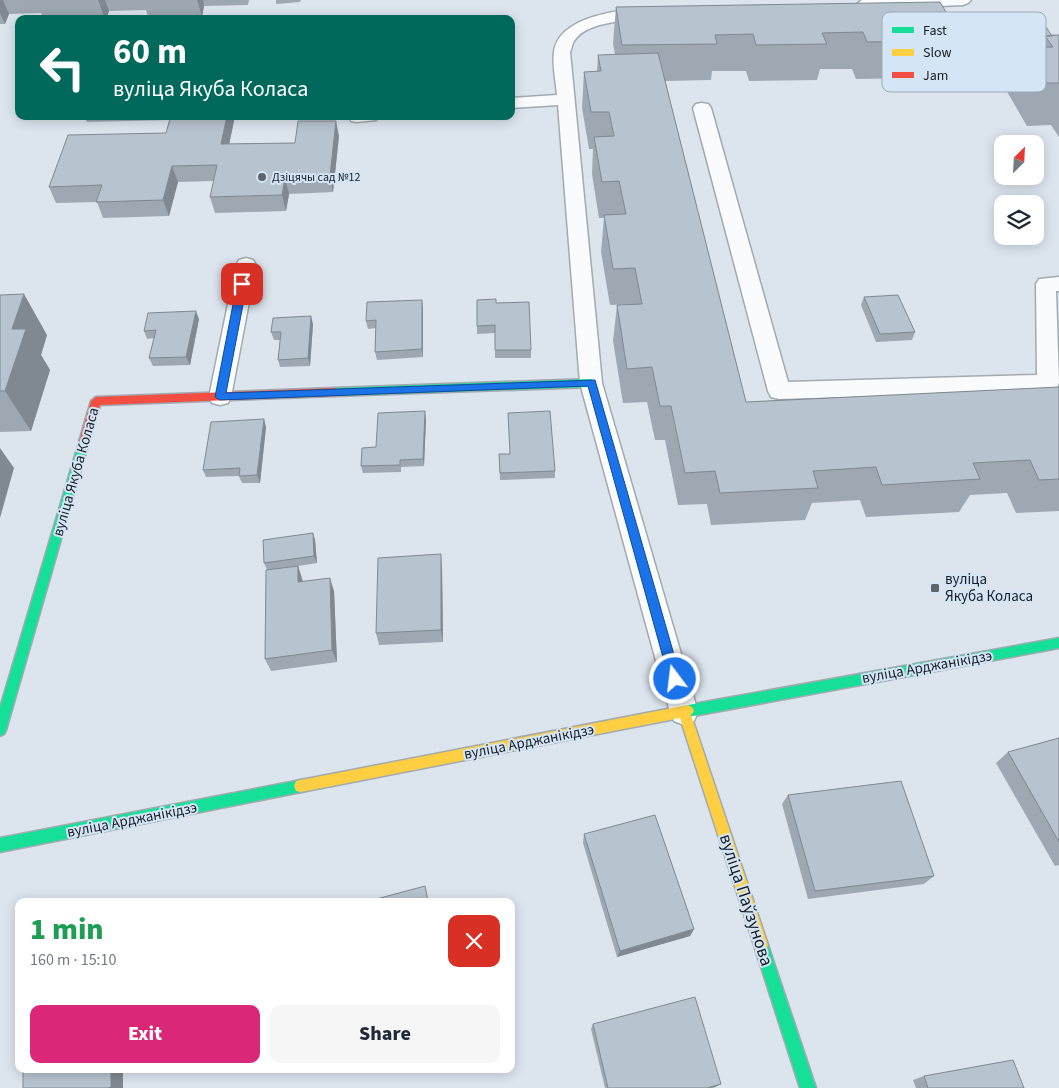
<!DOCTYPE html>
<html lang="en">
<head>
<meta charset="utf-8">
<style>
  body { margin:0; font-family:"Source Sans 3",sans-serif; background:#f6f6f7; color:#1f2937; height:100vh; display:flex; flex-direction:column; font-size:19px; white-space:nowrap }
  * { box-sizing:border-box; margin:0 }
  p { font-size:16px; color:#747a83 }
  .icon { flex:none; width:28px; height:28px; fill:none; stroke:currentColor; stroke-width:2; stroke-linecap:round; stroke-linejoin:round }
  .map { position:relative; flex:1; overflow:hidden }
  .panel { position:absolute; left:15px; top:898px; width:500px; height:175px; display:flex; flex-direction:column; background:#fff; border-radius:10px; box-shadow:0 2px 12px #0003 }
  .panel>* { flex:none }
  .banner { position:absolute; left:15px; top:15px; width:500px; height:105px; border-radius:10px; box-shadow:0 2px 12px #0003; background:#00695c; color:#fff; overflow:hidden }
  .needle { width:32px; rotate:24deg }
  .buttons { position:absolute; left:994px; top:135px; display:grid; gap:10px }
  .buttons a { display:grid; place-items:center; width:50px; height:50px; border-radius:10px; background:#fff; box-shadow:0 2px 12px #0003; font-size:25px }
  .pin { position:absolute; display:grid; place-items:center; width:42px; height:42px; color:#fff; margin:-21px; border-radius:10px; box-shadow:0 2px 8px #0006 }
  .me { position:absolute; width:55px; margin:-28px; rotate:345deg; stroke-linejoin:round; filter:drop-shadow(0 0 4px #0008) }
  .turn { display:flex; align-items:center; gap:18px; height:105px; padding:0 15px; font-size:22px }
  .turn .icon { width:65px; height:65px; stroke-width:2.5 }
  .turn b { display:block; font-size:35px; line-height:42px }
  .round { display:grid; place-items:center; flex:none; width:52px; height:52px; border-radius:10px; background:#f6f6f7 }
  .overview { display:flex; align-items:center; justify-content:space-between; height:85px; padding:0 15px }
  h1 { font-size:30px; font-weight:800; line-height:38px; color:#1e9e55 }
  .button { display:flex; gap:10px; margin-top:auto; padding:10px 15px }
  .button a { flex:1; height:58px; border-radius:10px; background:#db2777; color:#fff; font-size:20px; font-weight:800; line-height:58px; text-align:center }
  .button a+a { background:#f6f6f7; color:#1f2937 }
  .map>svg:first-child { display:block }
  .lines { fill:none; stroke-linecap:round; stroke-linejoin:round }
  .lane-casing { stroke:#a2aab0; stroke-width:3 }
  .fast-casing { stroke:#a2aab0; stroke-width:3 }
  .slow-casing { stroke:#a2aab0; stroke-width:3 }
  .jam-casing { stroke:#a2aab0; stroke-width:3 }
  .lane { fill:#fafbfc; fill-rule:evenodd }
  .fast { fill:#16e098; fill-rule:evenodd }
  .slow { fill:#ffcf43; fill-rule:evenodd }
  .jam { fill:#f24e42; fill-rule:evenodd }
  .wall { fill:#9da8b2 }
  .shaded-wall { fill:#808891 }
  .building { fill:#b7c3cf; stroke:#808891 }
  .route { fill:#1a73e8; stroke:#114b97 }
  .poi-dot { fill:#5d646b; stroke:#d4e5f6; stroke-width:2 }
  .labels { text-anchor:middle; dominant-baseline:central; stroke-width:4; stroke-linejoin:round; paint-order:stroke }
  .far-poi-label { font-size:12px; fill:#181e24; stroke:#d4e5f6; text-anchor:start }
  .street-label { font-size:15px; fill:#181e24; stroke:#d4e5f6 }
  .poi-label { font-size:15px; fill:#181e24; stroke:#d4e5f6; text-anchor:start }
  .near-street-label { font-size:18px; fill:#181e24; stroke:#d4e5f6 }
  .key { fill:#d4e5f6; stroke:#9ca9b7; stroke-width:1 }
  .key-label { font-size:14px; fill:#181e24 }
</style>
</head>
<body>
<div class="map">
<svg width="1059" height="1088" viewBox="0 0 1059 1088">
  <rect width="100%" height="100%" fill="#dce5ee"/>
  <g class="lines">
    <defs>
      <path id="lane" d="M862,0H971L968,3L963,5L865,9L859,7L857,4Z
        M648,8L654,10L656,13L654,16C632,22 588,19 574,41C572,44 572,48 570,52L602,383L698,712L694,721L684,725L674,721L670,712L580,383L558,105L511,108V98L557,95C556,82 552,65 554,52C559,16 619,10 648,8Z
        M702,103L708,104L711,108L788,382L1037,375L1036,284L1039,279L1059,277V291H1056L1059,383L1056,389L1048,391L779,399L771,397L768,391L693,108L696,104Z
        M349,116H379L376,120L357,122L351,121Z
        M246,258L253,260L256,265L231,397L228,403L220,405L212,403L209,397L236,265L239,260Z"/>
      <path id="fast" d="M591,379L596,383L591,387L335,396L330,392L335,388Z
        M84,438L89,442L6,730L4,734L0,736V708L79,442Z
        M1059,638V648L688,717L684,715L682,711L684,707L688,705Z
        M301,780L306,781L308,786L306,791L301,792L0,852V838Z
        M761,938L766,940L768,945L816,1088H800L754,945L756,940Z"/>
      <path id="slow" d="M688,705L692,707L694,711L691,715L768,945L766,950L761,952L756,950L754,945L680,718L301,792L296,791L294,786L296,781L301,780Z"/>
      <path id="jam" d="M335,388L340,392L335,396L100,405L88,445L84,446L79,442L91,401L96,397Z"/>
    </defs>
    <use href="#lane" class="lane-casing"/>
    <use href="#fast" class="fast-casing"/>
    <use href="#slow" class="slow-casing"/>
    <use href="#jam" class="jam-casing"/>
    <use href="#lane" class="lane"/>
    <use href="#fast" class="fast"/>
    <use href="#slow" class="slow"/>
    <use href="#jam" class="jam"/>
  </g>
  <path class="wall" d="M0,0H249L248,5L204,6L202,17L149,19L146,10L109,11L106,19H44L41,13L9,14L5,24H0Z
    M276,0H301L300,2L276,4Z
    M616,7L1059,35V137L1051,125L1027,126L1006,90L1011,78L950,80L942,66H927L923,78L856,79L852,69H820L817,80L749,81L746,71H712L711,80L665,81L746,402L1059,387V511L1016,513L1007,493L970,495L959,512L866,517L860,500L812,503L805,520L711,525L707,504L678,505L665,440H655L647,402L623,403L613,341L617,305H631V304L610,305L601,252L604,218H599L592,174L593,149H589L582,108L584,72L597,71L598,55H615L613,43Z
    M84,116H235L229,144L295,143L339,136L333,192L289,194L286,211L215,213L210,197L214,181L178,182L169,216L103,218L97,202L56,203L49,187L166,133L169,120L87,122Z
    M0,295L47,335L41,355L50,370L31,431L0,432Z
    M864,297L915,332L912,340L876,342L861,305Z
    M496,303L531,350V358H495V333L477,334V326Z
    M423,308V357L377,360L375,352L376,328L368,329L366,321Z
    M199,319L190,365L153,366L149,358L154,338L147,339L144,331Z
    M313,324L310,366L280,367L278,360L280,340H274L271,332Z
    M426,419L424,466L401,467V472L363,473L361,466L376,447Z
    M266,427L260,483H242L239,476L206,477L203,470Z
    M499,454L555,471V478L500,480Z
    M313,533L315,540L317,563L298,566L303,581L334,591L337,662L271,671L265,659L267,570L264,563Z
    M442,568L443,642L379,645L376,633Z
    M1059,738V865L1055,866L996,763L1008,752Z
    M788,795L934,876L924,884L808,899L782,804Z
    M584,834L694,929L690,936L617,957L583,843Z
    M593,1024L721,1084L713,1088H605L591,1029Z
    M924,1076L1024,1088H916L913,1080Z"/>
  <path class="shaded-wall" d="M0,0H3L9,14L5,24L0,13Z
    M98,0H105L109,11L106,19H105Z
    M197,0H203L204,6L202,17Z
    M227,116H235L226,160L221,144Z
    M336,121L339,136L333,192L330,176Z
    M172,166L178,182L169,216L163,200Z
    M285,178L289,194L286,211L282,195Z
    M24,294L47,335L41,355L50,370L31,431L5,391L12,329Z
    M422,300L423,308V357L422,349Z
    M196,311L199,319L190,365L186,357Z
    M311,316L313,324L310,366L308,358Z
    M425,411L426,419L424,466L423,459Z
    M264,419L266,427L260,483L257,475Z
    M0,448L14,468L0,518Z
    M313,533L315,540L317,563L314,556Z
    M441,554L442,568L443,642L441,630Z
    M298,566L302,579L303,595L298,582Z
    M330,578L334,591L337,662L332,650Z
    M694,929L690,936L617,957L620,951Z
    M111,1069H123V1088H108Z
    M721,1084L715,1087L707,1088Z"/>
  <path class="building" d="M940,2L956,29L930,30L936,41L867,42L863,32L822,33L827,44L756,45L753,34L715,35L717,44L622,45L616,7Z
    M1046,27L1052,36H1045L1040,48H1024L1015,70L953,71L945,58L956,29Z
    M1059,35V83H1047L1024,48L1053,47L1045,36Z
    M658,53L746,402L1059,387V479L1039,480L1030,460L973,463L980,479L882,485L876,467L813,471L818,488L720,493L715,471L685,473L671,406H660L652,367L627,369L617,305L642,304L635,268L613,269L604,215L626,214L619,181L602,182L594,137L614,136L609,112H591L584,72L601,71L598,55Z
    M171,116H227L221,144L295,143L298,121H336L330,176L285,178L282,195L210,197L217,165L172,166L163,200L96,202L102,185L49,187L68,135L166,133Z
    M24,294L12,329H26L5,391H0V295Z
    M898,295L915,332L880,334L864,297Z
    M496,299V303L529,302L531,350H495V325L477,326V300Z
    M422,300V349L375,352L376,320L366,321L367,302Z
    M196,311L186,357L149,358L156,330L144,331L148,313Z
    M311,316L308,358L278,360L281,332H271L273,318Z
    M425,411L423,459L400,460V465L361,466L362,448L376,447L378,413Z
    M550,411L555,471L500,473L499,454H510L508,413Z
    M264,419L257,475L239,476L240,468L203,470L211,422Z
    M313,533L314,556L264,563L263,540Z
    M441,554V630L376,633L378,558Z
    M298,566V582L330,578L332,650L265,659L266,570Z
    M1059,738V842L1008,752Z
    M901,781L934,876L815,891L788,795Z
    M655,815L694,929L620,951L584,834Z
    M425,886L428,901H369Z
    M695,997L721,1084L707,1088H608L593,1024Z
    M1013,1060L1024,1088H928L924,1076Z
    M23,1069H111V1087L108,1088H23Z"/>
  <path class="route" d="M242,281L247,284L226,393L595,380L681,679L679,683L675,684L670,683L669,679L588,386L220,400L215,397L237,284Z"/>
  <g class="poi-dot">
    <circle cx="262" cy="177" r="5"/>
    <rect x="930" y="583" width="10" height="10" rx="2.5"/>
  </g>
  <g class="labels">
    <g class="far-poi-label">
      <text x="272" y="177">Дзіцячы сад №12</text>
    </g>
    <g class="street-label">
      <text transform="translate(76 472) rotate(-74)">вуліца Якуба Коласа</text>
      <text transform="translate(927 667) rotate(-10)">вуліца Арджанікідзэ</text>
      <text transform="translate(529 742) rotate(-11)">вуліца Арджанікідзэ</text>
      <text transform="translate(132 820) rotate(-11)">вуліца Арджанікідзэ</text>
    </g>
    <g class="poi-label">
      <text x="945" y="579">вуліца<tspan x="945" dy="17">Якуба Коласа</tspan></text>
    </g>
    <g class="near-street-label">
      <text transform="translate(746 900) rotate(72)">вуліца Паўзунова</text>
    </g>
  </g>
  <rect x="882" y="12" width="164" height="80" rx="8" class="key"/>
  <rect x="892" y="27" width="22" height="6" fill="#16e098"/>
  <rect x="892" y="49" width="22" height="7" fill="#ffcf43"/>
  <rect x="892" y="72" width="22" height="6" fill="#f24e42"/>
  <g class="key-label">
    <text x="923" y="35">Fast</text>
    <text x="923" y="57">Slow</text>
    <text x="923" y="80">Jam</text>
  </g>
</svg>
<div class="buttons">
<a><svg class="needle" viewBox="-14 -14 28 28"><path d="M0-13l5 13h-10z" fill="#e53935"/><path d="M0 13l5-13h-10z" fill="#747a83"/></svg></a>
<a><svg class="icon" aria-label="layers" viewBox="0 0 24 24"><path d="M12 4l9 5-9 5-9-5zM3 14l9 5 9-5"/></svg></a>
</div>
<div class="pin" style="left:242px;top:284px;background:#d93025"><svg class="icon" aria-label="arrive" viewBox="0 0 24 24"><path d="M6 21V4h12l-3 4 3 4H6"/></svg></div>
<svg class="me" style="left:675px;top:679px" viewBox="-20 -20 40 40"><circle r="17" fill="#1a73e8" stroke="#fff" stroke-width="3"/><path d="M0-11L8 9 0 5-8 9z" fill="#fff"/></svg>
<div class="banner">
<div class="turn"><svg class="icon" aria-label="left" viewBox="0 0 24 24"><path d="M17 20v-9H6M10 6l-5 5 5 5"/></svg><div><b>60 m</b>вуліца Якуба Коласа</div></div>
</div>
<section class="panel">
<div class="overview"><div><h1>1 min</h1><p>160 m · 15:10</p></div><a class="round" style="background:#d93025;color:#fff"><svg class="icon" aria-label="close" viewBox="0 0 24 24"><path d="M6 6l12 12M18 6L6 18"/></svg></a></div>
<div class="button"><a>Exit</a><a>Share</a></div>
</section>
</div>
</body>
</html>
